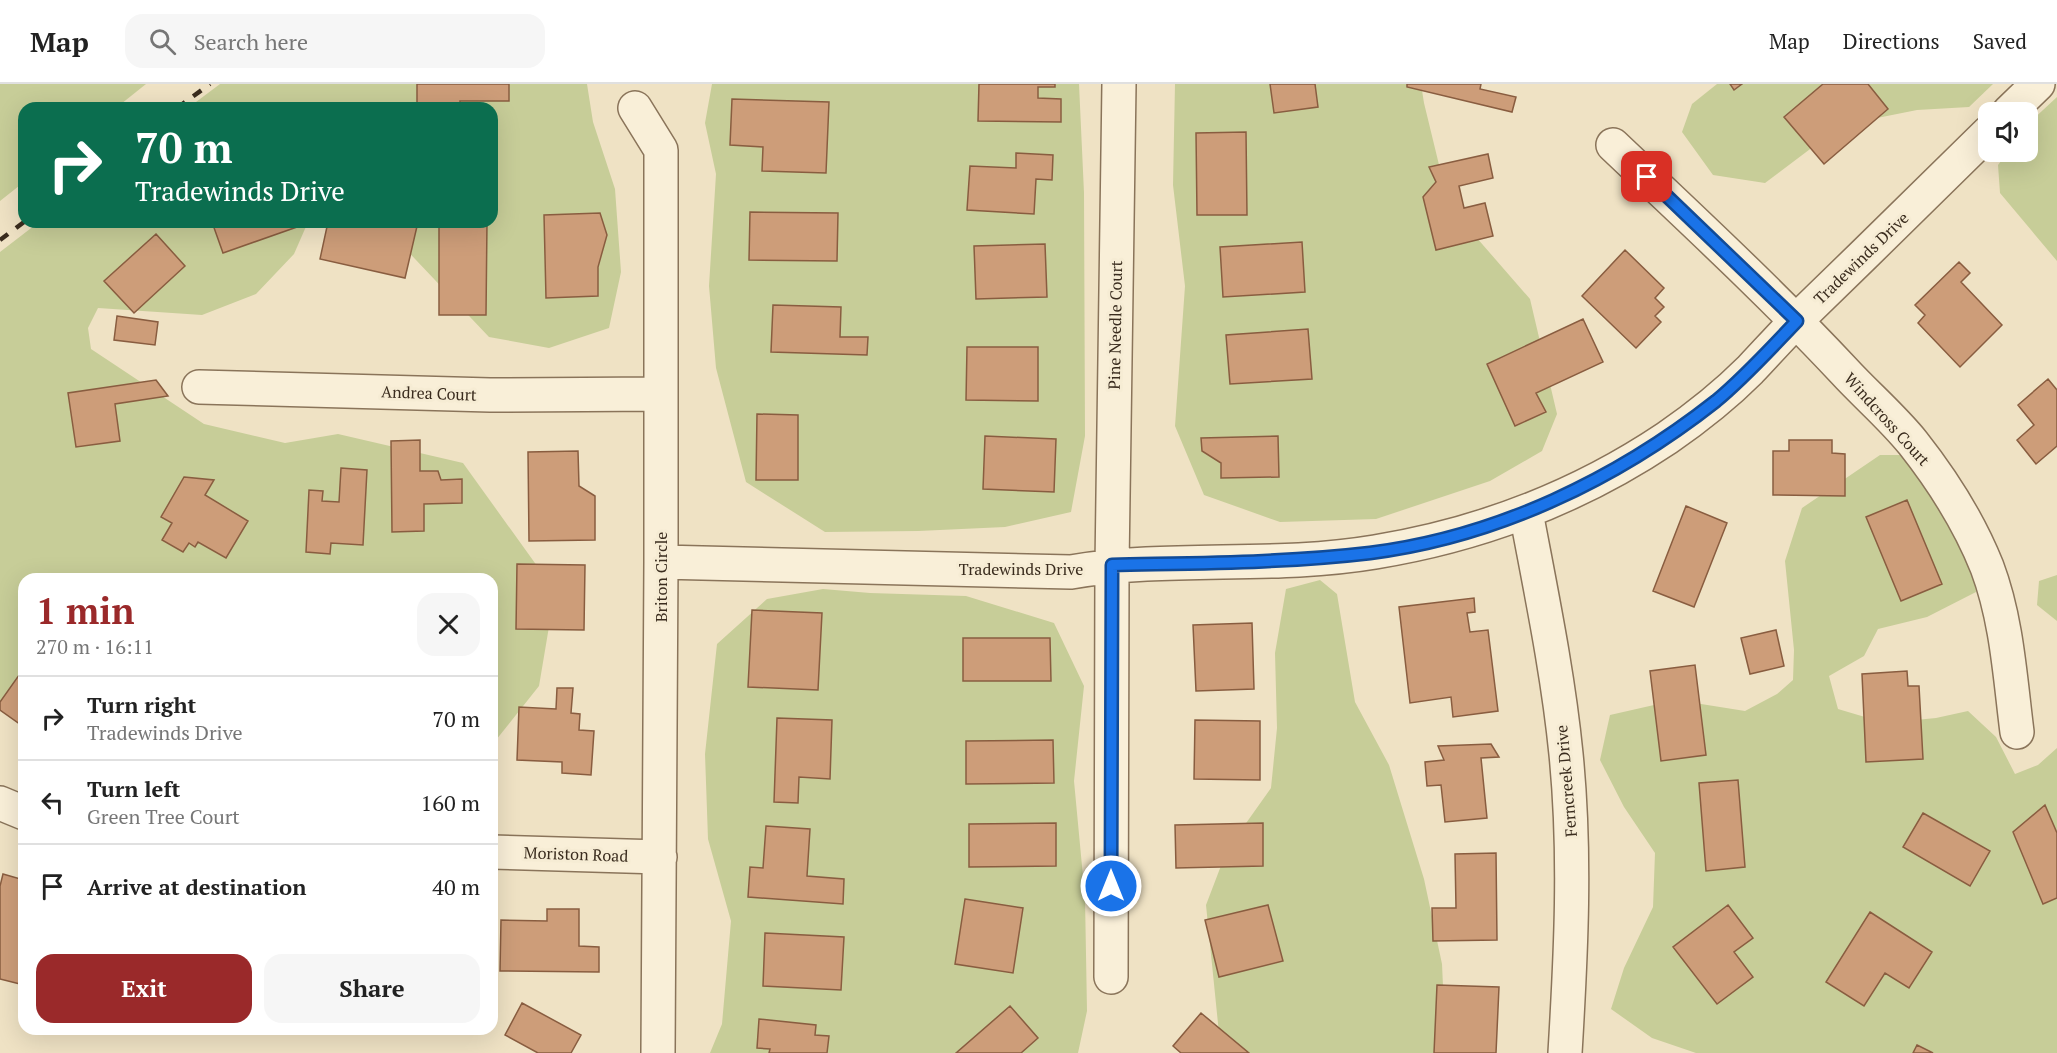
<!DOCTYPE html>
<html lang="en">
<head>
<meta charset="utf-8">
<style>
  body { margin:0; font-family:"PT Serif",serif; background:#f6f6f6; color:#222; height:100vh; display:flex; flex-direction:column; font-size:22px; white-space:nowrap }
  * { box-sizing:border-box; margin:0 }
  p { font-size:20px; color:#767676 }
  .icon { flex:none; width:33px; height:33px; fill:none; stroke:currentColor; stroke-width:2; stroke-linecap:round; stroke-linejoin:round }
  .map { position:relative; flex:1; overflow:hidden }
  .side { position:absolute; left:18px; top:489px; width:480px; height:462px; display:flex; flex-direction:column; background:#fff; border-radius:18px; box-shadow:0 6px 24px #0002 }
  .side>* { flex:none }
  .guide { position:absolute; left:18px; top:18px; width:480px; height:126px; border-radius:18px; box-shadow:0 6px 24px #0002; background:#0b6e4f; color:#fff; overflow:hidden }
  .fabs { position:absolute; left:1978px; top:18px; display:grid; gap:12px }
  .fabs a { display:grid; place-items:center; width:60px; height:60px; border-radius:12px; background:#fff; box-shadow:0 6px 24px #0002; font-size:30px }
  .pin { position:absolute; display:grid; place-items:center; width:51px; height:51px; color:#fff; margin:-26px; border-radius:12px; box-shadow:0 3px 9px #0006 }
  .me { position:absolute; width:66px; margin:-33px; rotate:0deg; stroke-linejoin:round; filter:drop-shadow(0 0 4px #0008) }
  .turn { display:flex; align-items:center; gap:21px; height:126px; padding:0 18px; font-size:27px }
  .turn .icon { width:78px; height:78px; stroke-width:2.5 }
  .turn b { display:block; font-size:42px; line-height:51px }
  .round { display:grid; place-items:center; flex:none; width:63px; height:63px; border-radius:18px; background:#f6f6f6 }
  .summary { display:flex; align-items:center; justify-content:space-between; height:102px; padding:0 18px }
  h1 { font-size:36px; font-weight:700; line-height:45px; color:#9a292a }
  .button { display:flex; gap:12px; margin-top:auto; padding:12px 18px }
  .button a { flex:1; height:69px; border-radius:18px; background:#9a292a; color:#fff; font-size:24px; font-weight:700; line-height:69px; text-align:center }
  .button a+a { background:#f6f6f6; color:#222 }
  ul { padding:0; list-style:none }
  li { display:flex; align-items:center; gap:18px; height:84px; padding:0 18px; border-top:2px solid #e0e0e0 }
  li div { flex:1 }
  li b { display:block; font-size:22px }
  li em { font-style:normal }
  header { display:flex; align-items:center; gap:36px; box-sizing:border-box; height:84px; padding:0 30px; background:#fff; border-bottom:2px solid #e0e0e0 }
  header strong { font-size:28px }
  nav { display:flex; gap:33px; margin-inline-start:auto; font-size:21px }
  .search { width:420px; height:54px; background:#f6f6f6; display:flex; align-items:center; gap:15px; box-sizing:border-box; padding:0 21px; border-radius:18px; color:#767676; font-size:22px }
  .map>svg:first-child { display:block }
  .green { fill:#c7cd98 }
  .building { fill:#cd9d79; stroke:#895d40; stroke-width:1.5 }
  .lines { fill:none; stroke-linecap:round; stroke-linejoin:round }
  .street-casing { stroke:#8a745a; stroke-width:36 }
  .street { stroke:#f9efd8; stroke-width:33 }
  .rail { stroke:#3a2c1e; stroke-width:4.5; stroke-dasharray:10 10; stroke-linecap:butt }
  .route-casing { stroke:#114b97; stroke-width:15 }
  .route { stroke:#1a73e8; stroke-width:10 }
  .labels { text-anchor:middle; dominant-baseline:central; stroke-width:6; stroke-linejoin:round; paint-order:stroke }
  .street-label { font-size:16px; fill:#3a2c1e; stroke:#f6ecd4 }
</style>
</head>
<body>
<header>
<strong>Map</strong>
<div class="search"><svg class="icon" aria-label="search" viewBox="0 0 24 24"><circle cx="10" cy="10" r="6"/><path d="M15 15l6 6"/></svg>Search here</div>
<nav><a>Map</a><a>Directions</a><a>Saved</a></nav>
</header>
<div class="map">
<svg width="2057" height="969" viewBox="0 0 2057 969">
  <rect width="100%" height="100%" fill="#efe2c4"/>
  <path class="green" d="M0,0H146L116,24H24V98L0,117Z
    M220,0H587L593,38L615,105L621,188L609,244L549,264L489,253L398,157L367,138H492V24H188Z
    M712,0H1079L1084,109L1085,352L1071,428L1005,443L918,447L825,448L746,398L716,284L709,202L716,90L705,39Z
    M1175,0H1421L1424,19L1449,122L1530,215L1557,330L1542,367L1490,397L1376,435L1280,438L1204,411L1175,342L1185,202L1173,101Z
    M1717,0H1993L1969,23L1917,26L1842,41L1765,99L1713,91L1682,48L1692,20Z
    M2057,13V177L2000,109L1998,81L2008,68H2028V40Z
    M39,138H308L294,170L256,210L202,231L98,224L88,244L91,265L204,340L285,359L338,350L463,379L555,507L539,602L492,661V495H24V597L0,620V168Z
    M1880,371H1900L1933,410L1974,475L1976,508L1927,533L1878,545L1864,572L1829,592L1838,625L1885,639L1936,634L1968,627L1996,653L2015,690L2038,681L2057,664V969H1696L1652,954L1611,925L1624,884L1653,823L1655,769L1624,723L1600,676L1610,631L1676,616L1745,627L1777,610L1793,596L1794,566L1785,477L1802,424Z
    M2057,491V537L2037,521L2039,497Z
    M1320,496L1337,510L1355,618L1389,681L1424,795L1442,880L1446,969H1221L1206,821L1227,766L1271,704L1277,644L1275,569L1286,505Z
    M823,505L870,509L966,512L1054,539L1084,602L1074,697L1085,814L1087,927L1078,969H710L722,940L731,837L708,755L705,670L717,560L767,515Z"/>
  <path class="building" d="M417,0H509V17H460V24H417Z
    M979,0H1055V3H1038V14L1061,15V38L978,37Z
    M1270,0H1315L1318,23L1274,29Z
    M1407,0H1481L1480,5L1516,13L1512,28L1407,3Z
    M1730,0H1742L1734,6Z
    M1823,0H1868L1888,25L1824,80L1784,33Z
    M732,15L829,18L826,89L762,87L763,63L730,61Z
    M1246,48L1247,131H1197L1196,49Z
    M1016,69L1053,71L1052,96L1036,95L1034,130L967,126L970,82L1016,84Z
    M1488,70L1493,94L1459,102L1464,124L1485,119L1493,152L1436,166L1423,113L1436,98L1429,83Z
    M750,128L838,129L837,177L749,176Z
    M600,129L607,151L598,183V212L546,214L544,131Z
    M212,138H295L297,143L223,169Z
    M328,138H418L405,194L320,175Z
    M439,138H487L486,231H439Z
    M156,150L185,182L134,229L104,197Z
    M1302,158L1305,208L1223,213L1220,163Z
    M1045,160L1047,213L976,215L974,162Z
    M1625,166L1664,204L1655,214L1664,223L1655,232L1661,238L1636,264L1582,212Z
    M1959,178L1970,189L1961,198L2002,241L1960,283L1918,239L1925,231L1915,221Z
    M773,221L841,223L840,253H868L867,271L771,268Z
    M117,232L158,238L155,261L114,256Z
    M1583,235L1603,278L1536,309L1546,328L1515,342L1487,280Z
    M1308,245L1312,295L1230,300L1226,251Z
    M967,263H1038V317L966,316Z
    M2048,295L2057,306V362L2036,380L2017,356L2034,341L2018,321Z
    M156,296L168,312L115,320L120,357L76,363L68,309Z
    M757,330L798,331V396H756Z
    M985,352L1056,355L1054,408L983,405Z
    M1278,352L1279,393L1221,394V379L1202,367L1201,354Z
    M420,356V387H438L441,396L462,395V419L424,420V447L392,448L391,357Z
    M1789,356H1832V369L1845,370V412L1773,411V367H1789Z
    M578,367L579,402L595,412V456L529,457L528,368Z
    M341,384L367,386L363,461L331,459L330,470L306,468L309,406L323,407L322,417L339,418Z
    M184,393L214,396L205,411L248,437L226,474L198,458L195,463L189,459L183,468L162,456L172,439L161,433Z
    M1907,416L1942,500L1901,517L1866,433Z
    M1686,422L1727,439L1694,523L1653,507Z
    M517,480L585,481L584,546L516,545Z
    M1474,514L1475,528L1467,529L1470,548L1488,546L1498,627L1453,633L1451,613L1410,619L1399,523Z
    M752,526L822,529L818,606L748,603Z
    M1252,539L1254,605L1196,607L1193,541Z
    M1776,546L1784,582L1750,590L1741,554Z
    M963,554H1050L1051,597H963Z
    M1695,581L1706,671L1661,677L1650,587Z
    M24,584V643L0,626V618Z
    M1907,587L1908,602H1919L1923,675L1866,678L1862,590Z
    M557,604H573L571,629L580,630L579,646L594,647L591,691L562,689V678L517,676L519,623L556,625Z
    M777,634L832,636L830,695L799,693L798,719L774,718Z
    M1195,636L1260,637V696L1194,695Z
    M1053,656L1054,699L966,700V657Z
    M1491,660L1499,673L1481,674L1487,734L1445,738L1441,701L1427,702L1425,678L1444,676L1438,662Z
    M1738,696L1745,783L1706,787L1699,699Z
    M2045,721L2057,749V814L2043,820L2013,748Z
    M1923,729L1990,767L1970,802L1903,763Z
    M1056,739V782L969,783V740Z
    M1263,739V782L1176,784L1175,741Z
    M766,742L810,745L807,792L844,795L843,820L748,813L750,783L763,784Z
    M1496,769L1497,856L1433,857L1432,824H1456L1455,770Z
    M3,790L24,796V901L0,895V802Z
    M965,815L1023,824L1013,889L955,880Z
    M1268,821L1283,877L1219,893L1205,836Z
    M1728,821L1753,854L1734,868L1753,893L1717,920L1673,863Z
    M547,825H579V862L599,863V888L500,887L501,836L547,837Z
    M1870,828L1932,868L1909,904L1885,889L1864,922L1826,898Z
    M765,849L844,853L841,906L763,902Z
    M1437,901L1499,903L1496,969H1434Z
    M522,919L581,951L571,969H538L505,951Z
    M1010,922L1038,954L1021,969H956Z
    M1201,929L1249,969H1181L1173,962Z
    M759,935L816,941L815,951L829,952L827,969H769L770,965L757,964Z
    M1917,961L1933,969H1913Z"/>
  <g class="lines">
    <defs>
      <path id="street" d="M635,24L661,66V478L658,969
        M2009,28L2038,0
        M1613,61C1691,135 1770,208 1844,287C1866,311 1892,333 1913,359C1943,397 1969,438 1987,483C2007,536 2010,593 2017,648
        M199,303L490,311L660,310
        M1526,428C1541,508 1558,589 1566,670C1576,770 1571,869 1565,969
        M661,478L1071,488C1171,471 1274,485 1375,468C1479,451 1579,413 1667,354C1696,334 1725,311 1750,286C1767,268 1784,249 1801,232C1864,171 1926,110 1989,48
        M0,719L24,729
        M492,768L660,773
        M1111,893L1112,481L1119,0"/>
    </defs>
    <use href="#street" class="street-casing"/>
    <use href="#street" class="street"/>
    <path class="rail" d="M177,24L210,0
      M0,156L24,138"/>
  </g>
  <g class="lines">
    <defs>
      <path id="route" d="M1111,802L1112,481C1198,479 1285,479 1370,469C1497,453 1617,395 1716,317C1745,293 1771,264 1797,237L1647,93"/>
    </defs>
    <use href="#route" class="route-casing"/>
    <use href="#route" class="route"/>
  </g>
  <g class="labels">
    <g class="street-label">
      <text transform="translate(1861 174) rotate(-44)">Tradewinds Drive</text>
      <text transform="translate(1115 241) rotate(-89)">Pine Needle Court</text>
      <text transform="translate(429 309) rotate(2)">Andrea Court</text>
      <text transform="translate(1887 335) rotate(48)">Windcross Court</text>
      <text x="1021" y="485">Tradewinds Drive</text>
      <text transform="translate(661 493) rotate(-90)">Briton Circle</text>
      <text transform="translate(1566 697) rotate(-95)">Ferncreek Drive</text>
      <text transform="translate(576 770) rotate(2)">Moriston Road</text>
    </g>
  </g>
</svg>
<div class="fabs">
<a><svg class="icon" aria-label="sound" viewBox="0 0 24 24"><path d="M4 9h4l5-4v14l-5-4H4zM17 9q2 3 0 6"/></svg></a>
</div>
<div class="pin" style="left:1647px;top:93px;background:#d93025"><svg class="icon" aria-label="arrive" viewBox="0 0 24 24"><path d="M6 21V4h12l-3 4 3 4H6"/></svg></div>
<svg class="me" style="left:1111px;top:802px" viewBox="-20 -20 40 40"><circle r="17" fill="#1a73e8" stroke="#fff" stroke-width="3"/><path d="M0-11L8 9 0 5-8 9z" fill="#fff"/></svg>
<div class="guide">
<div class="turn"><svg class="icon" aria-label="right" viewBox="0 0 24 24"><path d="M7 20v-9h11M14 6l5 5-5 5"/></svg><div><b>70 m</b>Tradewinds Drive</div></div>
</div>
<section class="side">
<div class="summary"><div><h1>1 min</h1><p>270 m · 16:11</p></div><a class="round"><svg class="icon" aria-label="close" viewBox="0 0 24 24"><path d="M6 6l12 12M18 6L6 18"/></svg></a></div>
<ul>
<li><svg class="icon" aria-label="right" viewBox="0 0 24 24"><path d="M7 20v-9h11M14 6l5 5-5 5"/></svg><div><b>Turn right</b><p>Tradewinds Drive</p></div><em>70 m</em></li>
<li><svg class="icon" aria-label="left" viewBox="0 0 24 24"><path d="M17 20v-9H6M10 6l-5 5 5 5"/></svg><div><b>Turn left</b><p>Green Tree Court</p></div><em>160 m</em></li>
<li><svg class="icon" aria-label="arrive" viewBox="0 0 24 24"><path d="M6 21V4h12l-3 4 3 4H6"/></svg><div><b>Arrive at destination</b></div><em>40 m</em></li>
</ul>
<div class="button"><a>Exit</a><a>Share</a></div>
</section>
</div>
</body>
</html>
